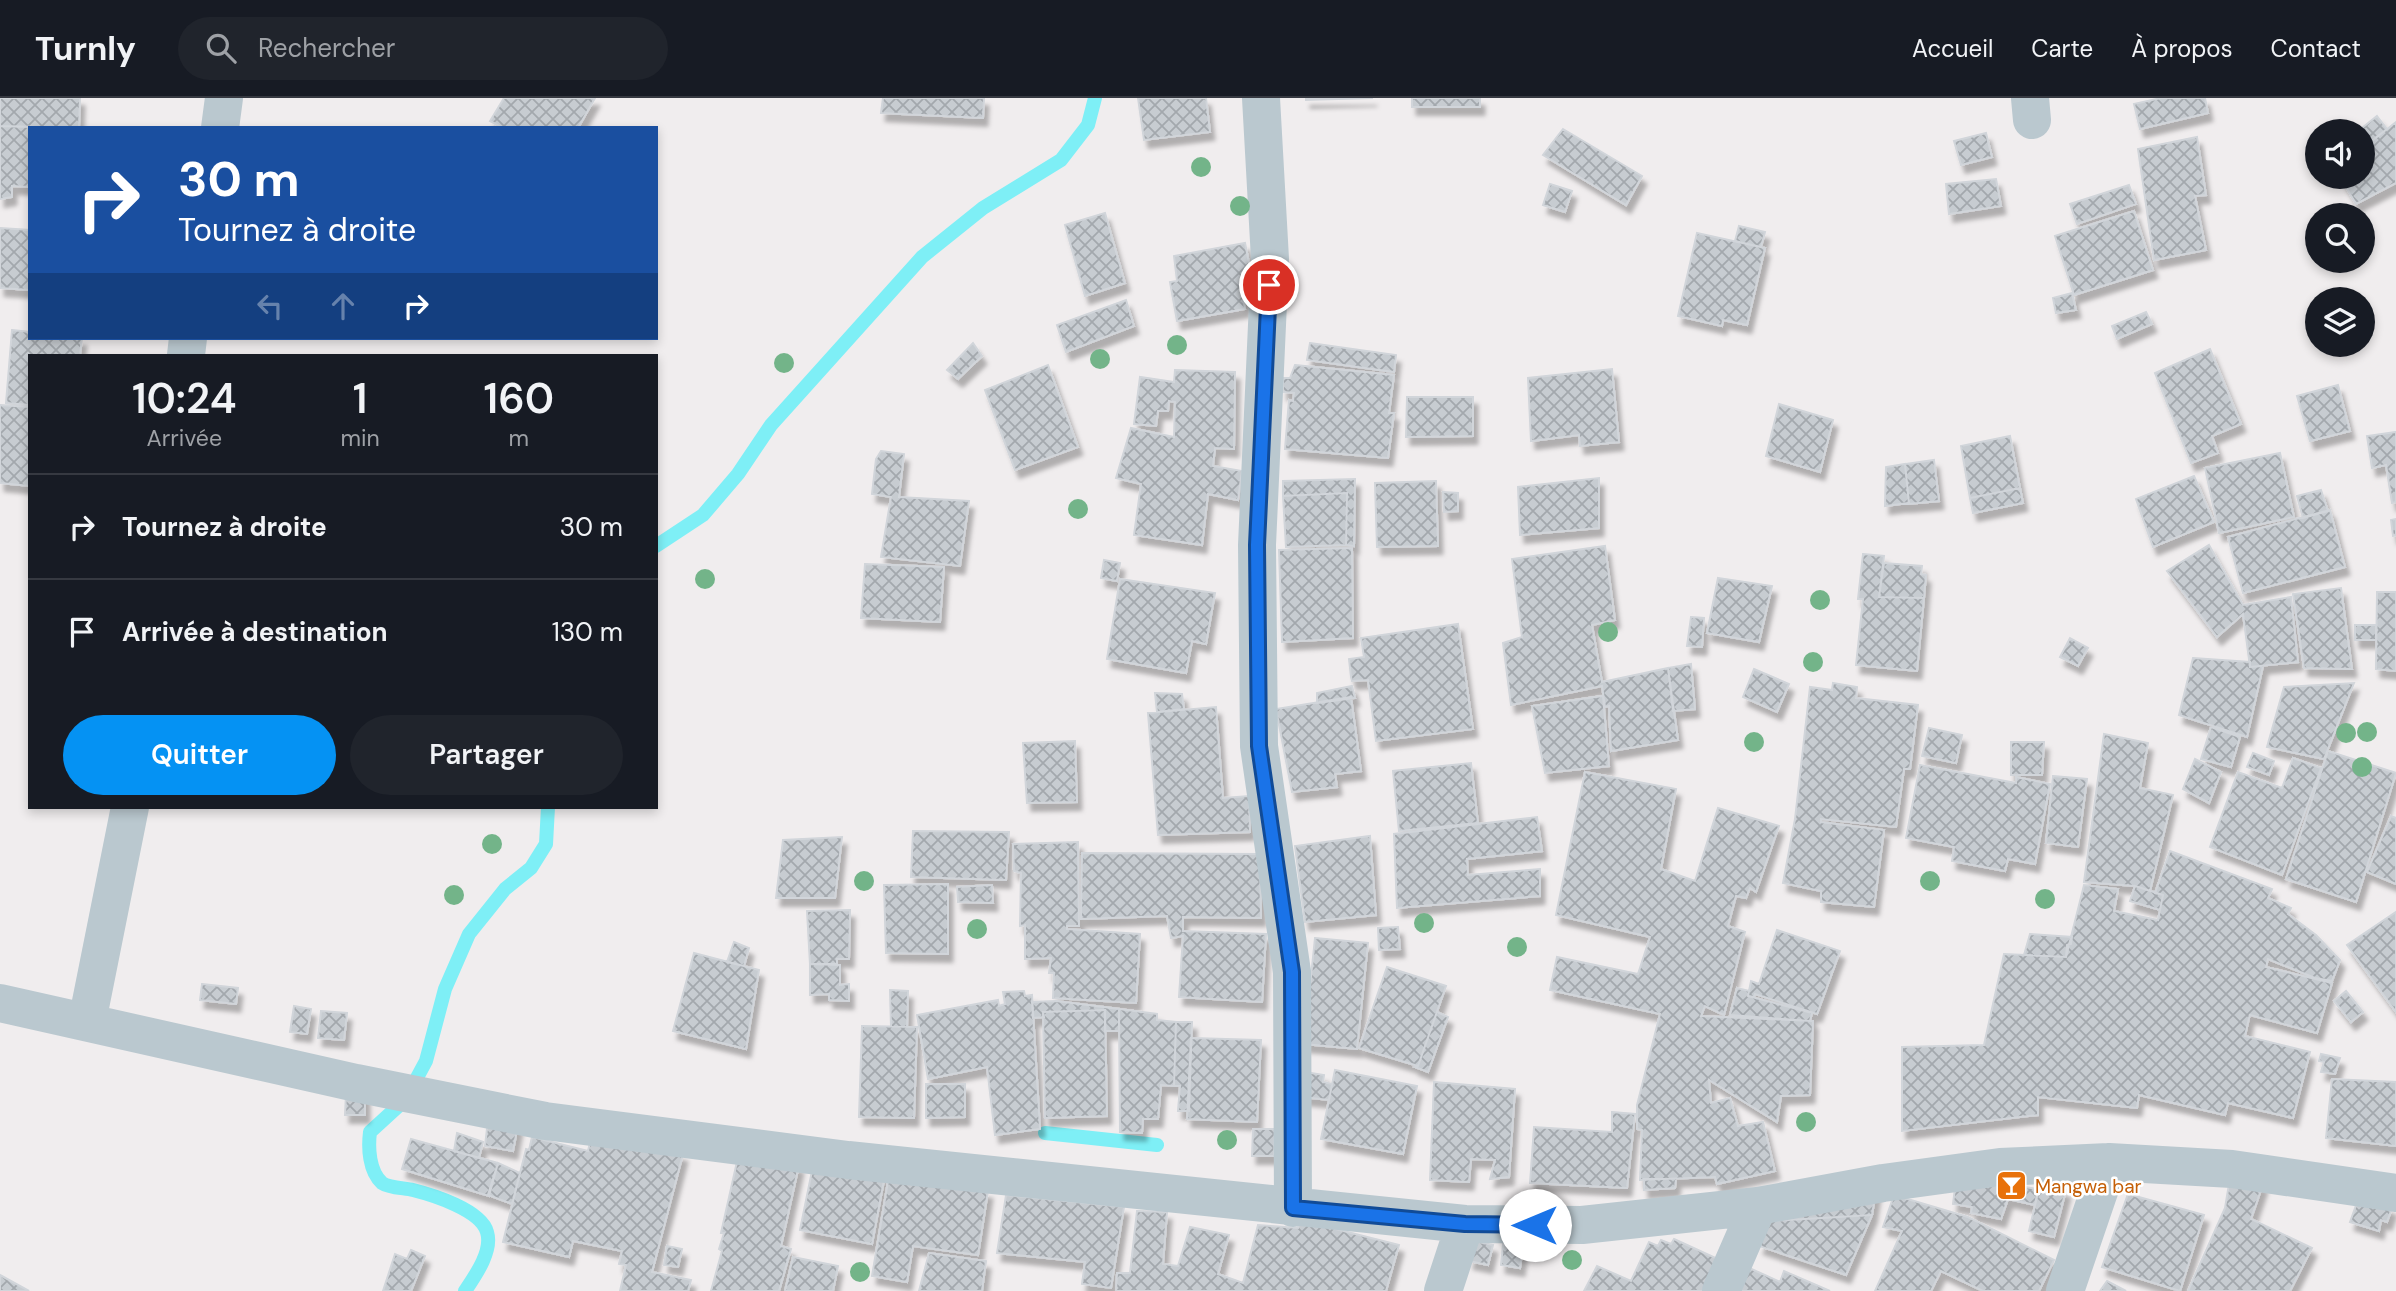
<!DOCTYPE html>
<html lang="fr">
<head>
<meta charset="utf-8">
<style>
  body { margin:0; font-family:"DM Sans",sans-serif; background:#20242c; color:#f1f3f6; height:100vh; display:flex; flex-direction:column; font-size:26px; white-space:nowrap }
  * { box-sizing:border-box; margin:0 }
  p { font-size:23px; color:#9ea1a6 }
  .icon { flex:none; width:38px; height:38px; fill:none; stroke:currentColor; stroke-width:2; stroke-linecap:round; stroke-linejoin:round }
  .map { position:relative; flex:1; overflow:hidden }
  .side { position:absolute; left:28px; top:256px; width:630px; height:455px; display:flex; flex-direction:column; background:#171b24; border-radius:0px; box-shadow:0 4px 10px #0003 }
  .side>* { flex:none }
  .guide { position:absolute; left:28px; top:28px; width:630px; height:214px; border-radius:0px; box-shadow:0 4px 10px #0003; background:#1a4fa0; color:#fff; overflow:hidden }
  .fabs { position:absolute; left:2305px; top:21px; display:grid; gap:14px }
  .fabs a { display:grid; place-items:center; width:70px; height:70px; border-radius:50%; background:#171b24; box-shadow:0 4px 10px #0003; font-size:35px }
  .pin { position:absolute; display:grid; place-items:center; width:60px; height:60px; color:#fff; margin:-30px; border:4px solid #fff; border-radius:50%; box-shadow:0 2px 7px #0007 }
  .me { position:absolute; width:77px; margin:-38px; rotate:270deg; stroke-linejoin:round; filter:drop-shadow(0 0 5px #0008) }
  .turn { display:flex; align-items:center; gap:24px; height:147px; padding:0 35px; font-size:32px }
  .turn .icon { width:91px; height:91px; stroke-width:2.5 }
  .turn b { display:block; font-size:49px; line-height:60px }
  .lanes { display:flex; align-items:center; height:66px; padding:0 35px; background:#0003; justify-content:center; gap:35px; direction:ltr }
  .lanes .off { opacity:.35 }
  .eta { display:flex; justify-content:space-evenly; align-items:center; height:119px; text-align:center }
  .eta b { font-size:42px; font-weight:600; line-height:49px }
  .action { display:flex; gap:14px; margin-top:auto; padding:14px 35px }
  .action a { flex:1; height:80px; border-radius:42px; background:#0592f3; color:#fff; font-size:28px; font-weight:600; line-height:80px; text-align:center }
  .action a+a { background:#20242c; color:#f1f3f6 }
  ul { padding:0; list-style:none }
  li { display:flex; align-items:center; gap:21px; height:105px; padding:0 35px; border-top:2px solid #363941 }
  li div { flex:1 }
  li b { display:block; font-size:26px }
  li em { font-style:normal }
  header { display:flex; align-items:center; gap:42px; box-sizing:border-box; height:98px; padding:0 35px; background:#171b24; border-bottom:2px solid #363941 }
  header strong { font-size:33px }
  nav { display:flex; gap:38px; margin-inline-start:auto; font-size:24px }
  .search { width:490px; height:63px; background:#20242c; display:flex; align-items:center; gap:18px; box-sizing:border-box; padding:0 24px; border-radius:38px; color:#9ea1a6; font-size:26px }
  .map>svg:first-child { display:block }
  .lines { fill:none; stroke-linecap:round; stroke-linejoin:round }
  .stream { stroke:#7eeff6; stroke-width:14 }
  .building { fill:url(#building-cross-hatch); stroke:#d1d5da; stroke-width:2; filter:url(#shadow) }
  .street { stroke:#bac8cf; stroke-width:38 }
  .tree { fill:#73b489 }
  .route-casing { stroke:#114b97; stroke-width:18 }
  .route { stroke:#1a73e8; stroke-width:12 }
  .labels { text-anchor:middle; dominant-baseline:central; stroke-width:5; stroke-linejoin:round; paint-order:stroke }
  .food-label { font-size:19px; fill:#c56008; stroke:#fff; text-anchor:start }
</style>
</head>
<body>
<header>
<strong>Turnly</strong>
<div class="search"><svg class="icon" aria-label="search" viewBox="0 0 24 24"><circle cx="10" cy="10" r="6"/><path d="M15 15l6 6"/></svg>Rechercher</div>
<nav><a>Accueil</a><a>Carte</a><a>À propos</a><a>Contact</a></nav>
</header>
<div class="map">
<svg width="2396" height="1193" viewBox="0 0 2396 1193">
  <defs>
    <pattern id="building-cross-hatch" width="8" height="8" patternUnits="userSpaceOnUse" patternTransform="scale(1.75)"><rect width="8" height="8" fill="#c7ccd1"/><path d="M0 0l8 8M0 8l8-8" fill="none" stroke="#a3a8ad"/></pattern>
    <filter id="shadow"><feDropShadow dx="4.5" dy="8" stdDeviation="2" flood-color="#0004"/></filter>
  </defs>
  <rect width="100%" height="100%" fill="#f0edee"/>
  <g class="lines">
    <path class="stream" d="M656,448L703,417L738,376L771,327L922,159L983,110L1061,62L1088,27L1095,0
      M1045,1035L1157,1047
      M465,1193C475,1178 493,1153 487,1134C481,1112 433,1097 413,1092C405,1090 389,1090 382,1085C369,1073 368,1050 370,1034L405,1002L426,963L445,891L469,836L505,791L531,770L546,746L548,709"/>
  </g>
  <path class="building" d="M0,0H80L79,30L0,28Z
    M504,0H595L578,30H503L490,23Z
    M883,0H984L983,20L881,15Z
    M1138,0H1206L1210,34L1144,42Z
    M1306,0H1373L1306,2Z
    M1412,0H1480V9H1412Z
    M2161,0H2205L2208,15L2140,31L2134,6Z
    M2377,18L2387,31L2371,43L2362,30Z
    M2396,24V85L2356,106L2340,79H2362V38L2368,46Z
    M0,28L58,30H30V89L12,88V99L0,101Z
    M1563,31L1642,78L1626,107L1543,57Z
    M1986,35L1992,59L1961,67L1954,43Z
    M2197,39L2206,97L2195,98L2206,152L2154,162L2138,51Z
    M1996,81L2001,108L1949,116L1946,86Z
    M1550,86L1572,93L1565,114L1543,107Z
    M2129,87L2136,106L2077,126L2070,106Z
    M2134,113L2153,172L2074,197L2055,138Z
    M1105,115L1125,185L1085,198L1065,127Z
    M1739,128L1765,134L1761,149L1735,143Z
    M0,130L30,132V192L0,190Z
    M1697,135L1765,150L1747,227L1723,222L1722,228L1678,218Z
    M1245,145L1252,180L1241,184L1245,211L1177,223L1170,184L1177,183L1174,158Z
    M2072,195L2076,212L2056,215L2053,200Z
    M1126,202L1134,228L1066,254L1057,227Z
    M2146,214L2152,226L2117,241L2112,228Z
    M12,232L30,234V240H82L80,257H30V307L6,305Z
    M973,245L982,258L958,281L947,272Z
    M1310,245L1396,257L1394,274L1307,262Z
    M2210,251L2241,326L2212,338L2218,355L2191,365L2155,275Z
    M1048,267L1078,349L1015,372L985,292Z
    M1295,267L1394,277L1389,315H1394L1388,360L1285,351L1289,302L1293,303L1294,295L1283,294V280H1290Z
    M1612,271L1619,344L1580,348L1579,337L1531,343L1528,280Z
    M1175,272L1235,274L1234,351L1215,350L1213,368L1242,373L1238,402L1208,396L1202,447L1134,437L1141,386L1116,380L1131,330L1174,339L1175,304L1169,303L1168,313H1158L1156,328L1134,326L1140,279L1174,284Z
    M2338,287L2350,333L2310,343L2297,298Z
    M1407,299H1473V338L1406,339Z
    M1779,306L1833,322L1820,374L1766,358Z
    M0,307L30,309V388L0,385Z
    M2396,334V404L2392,405L2386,367L2372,370L2367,338Z
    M2010,338L2020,390L1970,400L1961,348Z
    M881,353L904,356L899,399L969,403L960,468L881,459L891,399L872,396L876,361Z
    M2280,355L2294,419L2219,435L2205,370Z
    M1934,362L1939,403L1909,406L1905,366Z
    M1905,366L1909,405L1885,408L1886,369Z
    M2194,378L2214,424L2153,449L2136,401Z
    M1599,380V430L1520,437L1518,389Z
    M1355,381L1354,448L1346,447L1347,395L1283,398V383Z
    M1436,383L1438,448L1377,449L1375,385Z
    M2020,390L2023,405L1973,415L1970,400Z
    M2321,392L2328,413L2303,420L2297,398Z
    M1443,394L1458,395V413L1444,414Z
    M1347,395L1346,447L1286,449L1283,398Z
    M2330,412L2345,469L2243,495L2228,439Z
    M2396,421V437L2393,438L2391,422Z
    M2209,447L2243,507L2291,499L2298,564L2250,569L2243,516L2217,539L2167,473Z
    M1605,448L1615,522L1592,527L1602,584L1668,570L1678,642L1611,653L1609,608L1605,609L1602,588L1511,607L1503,545L1522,539L1512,461Z
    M1352,450L1353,540L1282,544L1279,452Z
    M1863,456L1884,458L1879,499L1924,500L1917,573L1856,567L1863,501H1858Z
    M1104,462L1120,465L1117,483L1101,480Z
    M1884,465L1922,468L1921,476L1926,477L1924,500L1879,499Z
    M865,466L944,469L940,524L861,520Z
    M1718,480L1772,488L1759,544L1707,535Z
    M1120,481L1215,495L1206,546L1192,543L1186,575L1107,561Z
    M2341,490L2352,571L2304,570L2293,496Z
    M2377,494H2396V573L2376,571Z
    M1691,519L1704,520L1702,549L1687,548Z
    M1458,526L1473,631L1376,643L1368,582L1352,583L1351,579L1349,561L1364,559L1361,540Z
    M2355,527H2376V542H2355Z
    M2070,540L2088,550L2078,568L2060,559Z
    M2193,560L2250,564V569L2263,568L2247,639L2179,617Z
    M1691,566L1695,611L1673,613L1668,570Z
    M1754,571L1789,586L1777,614L1743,599Z
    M1833,585L1857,589L1856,600L1918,607L1910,671H1904L1896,729L1821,721V724L1884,732L1874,809L1821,804V793L1783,785L1795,721L1810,589L1832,592Z
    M2354,585L2324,661L2267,649L2284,589Z
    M1352,588L1355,600L1317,605V595Z
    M1155,595L1182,596L1184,611L1157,614Z
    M1603,598L1609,668L1545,675L1532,608Z
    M1351,599L1361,673L1335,676L1337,689L1292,694L1276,611Z
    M1216,609L1223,700L1249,698L1250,734L1158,737L1148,615Z
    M2211,629L2240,639L2231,669L2201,661Z
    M1929,630L1962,637L1956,665L1922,658Z
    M2104,636L2148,645L2140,690L2173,697L2150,793L2135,788L2084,784Z
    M1075,643L1077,704L1027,705L1023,645Z
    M2011,644H2044L2042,677H2011Z
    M2328,653L2396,675L2356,804L2286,781Z
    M2253,655L2274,663L2269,677L2247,669Z
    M2293,660L2321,670L2282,777L2210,749L2238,674L2282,690Z
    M2195,661L2221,674L2209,705L2183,691Z
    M1471,665L1478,725L1399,733L1393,673Z
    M1920,667L2016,685V679L2050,686L2035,766L2008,761L2005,773L1952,763L1954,749L1906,740Z
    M1585,674L1676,691L1661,771L1695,783L1718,710L1779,728L1756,794L1750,790L1746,800L1736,798L1728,828L1745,834L1724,917L1705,908L1701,918L1813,923L1810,997L1781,998L1777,1024L1709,982L1711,1005L1730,1000L1738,1028L1763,1024L1775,1073L1717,1086L1715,1079L1640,1082L1642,1032L1637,1031V1007L1660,916L1550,892L1557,859L1638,876L1650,839L1556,817Z
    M2053,678L2087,681L2078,749L2046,745Z
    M2391,718L2396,720V786L2367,774Z
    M1537,719L1542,753L1467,761L1468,777L1540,771V798L1397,810L1394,736Z
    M913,733L1009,734L1006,782L911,779Z
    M1370,738L1376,817L1305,824L1295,748Z
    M842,739L835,800H776L783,742Z
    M1078,744L1079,828H1067V831L1140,836L1136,905L1053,900L1054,875H1049L1051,860L1025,861V827L1020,828L1021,775L1014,773L1013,746Z
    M2170,753L2272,791L2268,800L2291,810L2288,816L2316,837L2340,862L2332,883L2315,880L2268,861L2266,869L2332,885L2317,935L2250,917L2249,920L2245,938L2310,954L2293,1020L2228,1005L2225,1017L2139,997L2137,1010L2038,999V1017L1902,1033V949L1984,947L2004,856L2066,859L2084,787L2118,791L2114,813L2158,822L2163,797L2155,795Z
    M1082,755L1260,756L1261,820L1183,819V833L1266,836L1262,904L1179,899L1183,838L1171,840L1167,818L1081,821Z
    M948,786V856L886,855L884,787Z
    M992,787L993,805L958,804L957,789Z
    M2135,788L2163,797L2160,812L2130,803Z
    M850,812L849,861H837V866H810L807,813Z
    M2396,814V914L2347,847Z
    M1398,829L1400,851L1379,852L1378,830Z
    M1777,832L1840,853L1817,916L1755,896L1754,899L1748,898L1751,883L1759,886Z
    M2030,836L2072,839L2071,846L2067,847L2066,859L2024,857Z
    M1315,840L1368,845L1357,951L1304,946Z
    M734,844L749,850L744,868L727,864Z
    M694,855L759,872L746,951L673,933Z
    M810,866L840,867V887L849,886V903L829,902V896L810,897Z
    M1387,869L1446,888L1418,968L1359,950Z
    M202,886L238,890L236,906L200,902Z
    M1737,890L1749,893L1748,898L1812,915L1810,923L1730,917Z
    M890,892L908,893L907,929H891Z
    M1024,893L1025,898L1032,897L1040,1031L995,1037L987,969L928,981L917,917L998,902L999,908L1005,906L1003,894Z
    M2346,893L2363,914L2351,924L2334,903Z
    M1056,903L1119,911V933H1105V912L1043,914L1044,919L1033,920L1032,904Z
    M294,908L311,911L307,936L290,934Z
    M1119,911L1157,916V922L1176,924L1174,988L1161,987L1158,1021H1143L1142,1035L1120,1034Z
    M1105,912L1107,1018L1045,1020L1043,914Z
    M321,913L347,915L344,942L318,940Z
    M1437,914L1448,919L1428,974L1415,969L1418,968Z
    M1176,924H1192L1189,1013H1178L1180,988H1174Z
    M862,928L917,929L914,1020L859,1019Z
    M1191,940L1261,942L1257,1024L1187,1021Z
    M2321,956L2340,960L2335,976L2321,974L2324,964L2319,963Z
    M1335,972L1417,988L1403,1056L1321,1041Z
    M1305,974L1324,977L1323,984L1332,986L1329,1002L1302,999Z
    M2332,981L2396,984V1048L2326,1040Z
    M1434,984L1515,991L1509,1079L1490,1081L1495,1062L1471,1061L1469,1084L1430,1082Z
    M926,986H965V1019L926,1020Z
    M365,995V1017H345L346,996Z
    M1612,1014L1635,1016L1627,1090L1530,1085L1534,1029L1612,1034Z
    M488,1022L518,1027L513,1053L485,1048Z
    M1253,1031H1275L1274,1058H1252Z
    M457,1035L483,1044L479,1060L454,1053Z
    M592,1036L683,1056L652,1174L691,1182L688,1193H620L626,1167L619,1166L622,1153L573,1143L569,1159L503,1144L526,1051L529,1052L532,1039L588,1053Z
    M411,1041L498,1065L489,1098L402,1071Z
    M738,1059L799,1067L781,1148L791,1151L779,1193H711L722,1153L719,1151L724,1135H721Z
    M814,1063L885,1077L872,1146L800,1132Z
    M498,1065L520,1075L512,1106L488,1097Z
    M2230,1080L2263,1086L2251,1121L2312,1150L2290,1193H2188L2225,1110Z
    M1644,1081H1676L1675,1090L1644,1092Z
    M888,1083L988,1093L978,1157L913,1148L907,1184L872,1178Z
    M2040,1086L2066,1092L2054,1139L2029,1133Z
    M2009,1087L2038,1091L2035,1107L2008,1101L2001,1121L1971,1115L1972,1109L1953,1106L1955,1090Z
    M1876,1093L1872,1117L1771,1123Z
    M2128,1096L2204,1117L2180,1193L2102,1169Z
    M1006,1097L1124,1109L1111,1190L1082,1186L1085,1164L997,1155Z
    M1894,1097L1968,1119L2054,1162L2039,1193H1983L1941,1173L1931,1193H1875L1902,1133L1883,1129Z
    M2359,1099L2392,1110L2387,1124L2381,1122L2379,1133L2350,1124Z
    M1137,1113L1167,1114L1163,1166L1178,1168L1190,1129L1229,1137L1218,1176L1243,1185L1258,1127L1298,1130L1300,1122L1399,1147L1386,1193H1116L1117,1175H1130Z
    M1872,1117L1846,1177L1759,1148L1771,1123Z
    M1674,1141L1720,1162L1705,1193H1584L1597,1168L1631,1183L1649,1144L1658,1148L1661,1142L1671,1146Z
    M1474,1143L1493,1147L1488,1167L1469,1163Z
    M1503,1146L1523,1149L1520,1170L1501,1167Z
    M667,1148L682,1151L678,1169L664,1167Z
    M411,1152L425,1158L411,1193H383L395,1156L407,1161Z
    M929,1155L986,1163L982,1193H919Z
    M793,1159L838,1168L833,1193H785Z
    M1745,1168L1780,1184L1784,1173L1830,1193H1734Z
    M0,1177L29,1193H0Z
    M2107,1183L2126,1193H2100Z"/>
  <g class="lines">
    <path class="street" d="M1261,0L1270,161L1257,447L1259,648L1292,874L1293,1110
      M2030,0L2032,22
      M220,30L224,0
      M186,257L188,240
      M0,905L356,985L545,1023L848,1062L1465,1126L1582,1127L1758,1108L1883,1085L2000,1069L2109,1064L2232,1071L2396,1095
      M87,924L130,709
      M1443,1193L1465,1126
      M1721,1193L1758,1108
      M2065,1193L2109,1064"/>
  </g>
  <g class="tree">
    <circle cx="1201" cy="69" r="10"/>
    <circle cx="1240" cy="108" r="10"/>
    <circle cx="1177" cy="247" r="10"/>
    <circle cx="1100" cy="261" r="10"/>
    <circle cx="784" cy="265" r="10"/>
    <circle cx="1078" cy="411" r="10"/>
    <circle cx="705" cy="481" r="10"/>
    <circle cx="1820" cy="502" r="10"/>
    <circle cx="1608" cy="534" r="10"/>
    <circle cx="1813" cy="564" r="10"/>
    <circle cx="2367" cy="634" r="10"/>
    <circle cx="2346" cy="635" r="10"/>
    <circle cx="1754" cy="644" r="10"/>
    <circle cx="2362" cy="669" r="10"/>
    <circle cx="492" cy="746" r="10"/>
    <circle cx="864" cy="783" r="10"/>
    <circle cx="1930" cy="783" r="10"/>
    <circle cx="454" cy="797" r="10"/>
    <circle cx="2045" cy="801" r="10"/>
    <circle cx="1424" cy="825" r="10"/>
    <circle cx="977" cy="831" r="10"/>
    <circle cx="1517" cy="849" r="10"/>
    <circle cx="1806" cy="1024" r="10"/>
    <circle cx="1227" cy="1042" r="10"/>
    <circle cx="1572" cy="1162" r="10"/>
    <circle cx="860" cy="1174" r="10"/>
  </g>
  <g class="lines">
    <defs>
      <path id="route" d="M1269,187L1257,447L1259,648L1292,874L1293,1110L1465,1126L1535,1127"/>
    </defs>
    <use href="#route" class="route-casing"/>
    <use href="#route" class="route"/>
  </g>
  <defs>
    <symbol id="bar-square" viewBox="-11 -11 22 22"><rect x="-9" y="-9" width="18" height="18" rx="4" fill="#e8710a" stroke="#fff"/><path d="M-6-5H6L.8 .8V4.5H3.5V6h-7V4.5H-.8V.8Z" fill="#fff"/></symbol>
  </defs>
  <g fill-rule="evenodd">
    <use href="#bar-square" x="1994" y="1070" width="35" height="35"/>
  </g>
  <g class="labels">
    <g class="food-label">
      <text x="2035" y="1088">Mangwa bar</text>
    </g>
  </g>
</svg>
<div class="fabs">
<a><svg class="icon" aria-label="sound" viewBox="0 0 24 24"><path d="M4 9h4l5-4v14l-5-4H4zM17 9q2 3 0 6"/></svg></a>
<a><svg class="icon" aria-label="search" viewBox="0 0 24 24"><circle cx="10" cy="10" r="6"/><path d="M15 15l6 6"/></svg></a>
<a><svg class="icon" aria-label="layers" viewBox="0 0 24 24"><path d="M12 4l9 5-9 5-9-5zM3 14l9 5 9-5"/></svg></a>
</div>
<div class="pin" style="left:1269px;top:187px;background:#d93025"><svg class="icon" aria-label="arrive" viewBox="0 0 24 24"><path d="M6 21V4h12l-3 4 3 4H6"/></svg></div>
<svg class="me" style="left:1535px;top:1127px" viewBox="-20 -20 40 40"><circle r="19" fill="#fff"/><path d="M0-13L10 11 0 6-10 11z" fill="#1a73e8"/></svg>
<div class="guide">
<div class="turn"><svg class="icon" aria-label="right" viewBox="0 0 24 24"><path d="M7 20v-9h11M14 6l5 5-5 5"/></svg><div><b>30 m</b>Tournez à droite</div></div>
<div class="lanes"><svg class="icon off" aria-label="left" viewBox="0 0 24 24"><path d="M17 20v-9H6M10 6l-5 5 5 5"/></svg><svg class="icon off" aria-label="ahead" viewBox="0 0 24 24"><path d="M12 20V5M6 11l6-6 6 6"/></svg><svg class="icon" aria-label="right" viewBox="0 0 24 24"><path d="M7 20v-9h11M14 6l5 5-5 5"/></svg></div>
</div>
<section class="side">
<div class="eta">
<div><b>10:24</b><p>Arrivée</p></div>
<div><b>1</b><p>min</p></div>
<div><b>160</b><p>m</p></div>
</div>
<ul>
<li><svg class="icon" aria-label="right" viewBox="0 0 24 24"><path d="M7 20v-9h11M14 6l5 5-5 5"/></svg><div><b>Tournez à droite</b></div><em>30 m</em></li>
<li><svg class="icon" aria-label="arrive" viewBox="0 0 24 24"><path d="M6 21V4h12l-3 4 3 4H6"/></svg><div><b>Arrivée à destination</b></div><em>130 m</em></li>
</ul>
<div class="action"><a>Quitter</a><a>Partager</a></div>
</section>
</div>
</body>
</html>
